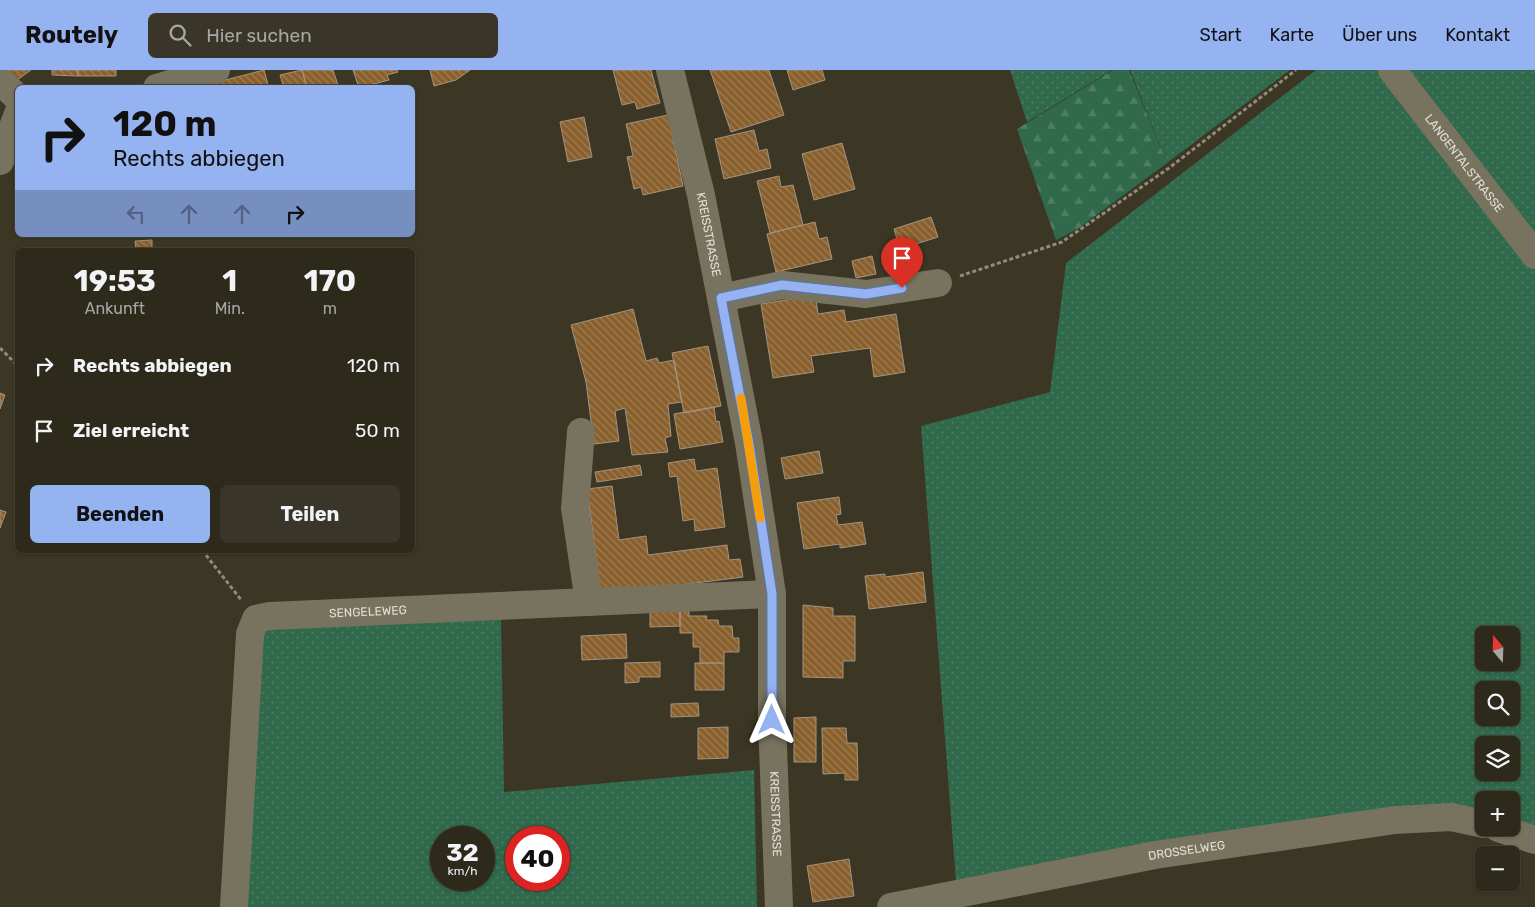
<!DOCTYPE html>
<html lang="de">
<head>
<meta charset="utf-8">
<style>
  body { margin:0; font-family:Rubik,sans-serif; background:#393528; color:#f1f3f6; height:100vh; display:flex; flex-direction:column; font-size:19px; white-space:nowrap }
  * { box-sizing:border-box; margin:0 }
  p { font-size:16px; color:#a7a6a3 }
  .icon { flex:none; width:28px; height:28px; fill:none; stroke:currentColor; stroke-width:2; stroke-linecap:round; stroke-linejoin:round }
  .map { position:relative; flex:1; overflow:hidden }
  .sheet { position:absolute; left:15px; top:178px; width:400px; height:305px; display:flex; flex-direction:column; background:#2d291b; border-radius:8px; box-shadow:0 1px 4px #0004,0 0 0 1px #48453a }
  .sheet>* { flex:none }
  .hud { position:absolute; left:15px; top:15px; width:400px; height:152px; border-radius:8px; box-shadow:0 1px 4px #0004,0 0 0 1px #48453a; background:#95b2f1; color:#111; overflow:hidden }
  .needle { width:32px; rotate:341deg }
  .controls { position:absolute; left:1475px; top:556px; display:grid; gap:10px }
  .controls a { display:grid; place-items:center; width:45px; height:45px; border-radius:8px; background:#2d291b; box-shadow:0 1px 4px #0004,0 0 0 1px #48453a; font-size:25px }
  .speed { position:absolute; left:430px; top:756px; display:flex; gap:10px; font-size:25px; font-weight:700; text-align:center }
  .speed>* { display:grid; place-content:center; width:65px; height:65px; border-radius:50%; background:#2d291b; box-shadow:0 1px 4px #0004,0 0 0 1px #48453a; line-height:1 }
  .speed small { font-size:12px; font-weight:400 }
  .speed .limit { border:8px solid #d22; background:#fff; color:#111 }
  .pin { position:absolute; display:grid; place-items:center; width:42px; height:42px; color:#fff; margin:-51px -21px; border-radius:50% 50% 50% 0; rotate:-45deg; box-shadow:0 0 5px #0007 }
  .pin .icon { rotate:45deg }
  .me { position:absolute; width:55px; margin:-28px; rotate:0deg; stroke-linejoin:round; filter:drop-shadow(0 0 4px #0008) }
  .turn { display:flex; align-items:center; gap:18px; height:105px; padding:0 15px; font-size:22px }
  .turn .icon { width:65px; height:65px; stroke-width:2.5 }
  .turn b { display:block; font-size:35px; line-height:42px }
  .lanes { display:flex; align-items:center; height:48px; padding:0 15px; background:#0003; justify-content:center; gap:25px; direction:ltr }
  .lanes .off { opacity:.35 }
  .eta { display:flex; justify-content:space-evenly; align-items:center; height:85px; text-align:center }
  .eta b { font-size:30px; font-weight:700; line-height:35px }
  .button { display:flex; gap:10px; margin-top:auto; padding:10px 15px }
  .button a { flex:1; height:58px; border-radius:8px; background:#95b2f1; color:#111; font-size:20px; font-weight:700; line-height:58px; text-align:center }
  .button a+a { background:#393528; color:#f1f3f6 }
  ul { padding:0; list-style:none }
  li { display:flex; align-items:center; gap:15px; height:65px; padding:0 15px }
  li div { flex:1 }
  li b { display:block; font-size:19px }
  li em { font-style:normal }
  header { display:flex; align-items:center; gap:30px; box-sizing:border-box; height:70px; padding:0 25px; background:#95b2f1; color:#111 }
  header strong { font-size:24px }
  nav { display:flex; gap:28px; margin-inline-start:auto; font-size:18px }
  .search { width:350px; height:45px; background:#393528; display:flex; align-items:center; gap:12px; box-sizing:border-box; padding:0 18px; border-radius:8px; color:#a7a6a3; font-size:19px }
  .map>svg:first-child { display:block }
  .grass { fill:url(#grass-dots); fill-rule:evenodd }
  .forest { fill:url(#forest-firs) }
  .building { fill:url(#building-back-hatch); stroke:#a39381 }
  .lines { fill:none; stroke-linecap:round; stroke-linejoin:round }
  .path { stroke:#908c7d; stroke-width:3; stroke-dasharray:4 2.5; stroke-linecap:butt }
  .minor { stroke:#78735e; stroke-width:28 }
  .route-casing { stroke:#61749d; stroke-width:12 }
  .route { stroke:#95b2f1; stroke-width:9 }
  .slow { stroke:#f59e0b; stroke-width:9 }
  .labels { text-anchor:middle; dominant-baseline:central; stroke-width:5; stroke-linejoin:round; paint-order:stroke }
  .street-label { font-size:12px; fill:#e3e0d4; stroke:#201e16 }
</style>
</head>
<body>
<header>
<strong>Routely</strong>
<div class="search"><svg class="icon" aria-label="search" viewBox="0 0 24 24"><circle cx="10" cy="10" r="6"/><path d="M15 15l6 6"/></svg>Hier suchen</div>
<nav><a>Start</a><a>Karte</a><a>Über uns</a><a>Kontakt</a></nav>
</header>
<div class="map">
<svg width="1535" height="837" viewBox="0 0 1535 837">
  <defs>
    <pattern id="grass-dots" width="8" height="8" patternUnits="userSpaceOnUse" patternTransform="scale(1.25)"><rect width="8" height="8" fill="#30694b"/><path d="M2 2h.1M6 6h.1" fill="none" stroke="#4e7e64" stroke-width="1.8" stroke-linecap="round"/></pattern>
    <pattern id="forest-firs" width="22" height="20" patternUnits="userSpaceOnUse" patternTransform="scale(1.25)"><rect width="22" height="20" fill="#30694b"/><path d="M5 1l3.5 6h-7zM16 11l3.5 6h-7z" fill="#4e7e64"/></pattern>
    <pattern id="building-back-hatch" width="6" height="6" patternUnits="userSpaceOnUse" patternTransform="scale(1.25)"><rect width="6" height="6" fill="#89602d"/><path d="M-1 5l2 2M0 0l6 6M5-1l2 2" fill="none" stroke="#9f7e54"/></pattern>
  </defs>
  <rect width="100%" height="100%" fill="#3c3724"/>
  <path class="grass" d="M1010,0H1112L1027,52Z
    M1130,0H1290L1167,93Z
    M1316,0H1378L1535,200V762L1511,754V730H1484V747L1444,738L1323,746L956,812L921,356L1050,322L1066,193ZM1484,565H1511V592H1484ZM1484,620H1511V648H1484ZM1484,675H1511V702H1484Z
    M1402,0H1535V175Z
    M501,544L504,722L754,700L757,837H241L256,575L270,557ZM441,768H484V810H441ZM516,768H559V810H516Z"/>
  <path class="forest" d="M1113,0H1129L1167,93L1079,158L1056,170L1017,59Z"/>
  <path class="building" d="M4,0H31L13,13Z
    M52,0H78V6L52,5Z
    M78,0H116V6H78Z
    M264,0L269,18H211L210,14Z
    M302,0H333L339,18H307Z
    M302,0L307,18H284L280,5Z
    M353,0H397L398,2L387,5L389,10L359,18Z
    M430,0H470L456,10L434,16Z
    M613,0H651L660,33L637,39L635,32L622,35Z
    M710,0H769L784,45L731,62Z
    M787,0H822L825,10L793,20Z
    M668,45L683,116L643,125L641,117L634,119L627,87L633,86L626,54Z
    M584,47L592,87L568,92L560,52Z
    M754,60L759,81L767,79L771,98L724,109L715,69Z
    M842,73L855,119L814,130L802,84Z
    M779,106L781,117L793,115L803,155L770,163L757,111Z
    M931,147L938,167L900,179L894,159Z
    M815,152L819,169L827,167L832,189L776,202L767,164Z
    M152,170V180H136L135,171Z
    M872,186L876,204L856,208L852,191Z
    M805,227L816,230L818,244L844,240L846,252L896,244L905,302L874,307L870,278L811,286L814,302L773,308L761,234Z
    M633,239L646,291L657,288L659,293L674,290L682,332L668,334L671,366L665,368L668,382L632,385L625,338L615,341L619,371L594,374L586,312L571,255Z
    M708,276L721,336L684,343L672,283Z
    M0,323L5,325L0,339Z
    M714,337L716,352L719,351L723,372L680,379L674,344Z
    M819,381L823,403L785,409L781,388Z
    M694,389L696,401L717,398L725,457L695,461L694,449L683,451L677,406L670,407L668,393Z
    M640,395L642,405L597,412L595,402Z
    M612,416L619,470L646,466L648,485L727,475L729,490L740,489L743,507L601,525L587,419Z
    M839,427L841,444L836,445L838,455L862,452L866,474L840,478V474L804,479L797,433Z
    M0,440L6,442L0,458Z
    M923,502L926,532L869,539L865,506L885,504V507Z
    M803,535L833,538V546H855V591H843V608L803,607Z
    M680,537V556L650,557V538Z
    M680,537L689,538V546H707L706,550H718L719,556H732L733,568H739V582H724V593H700V577H693V563H680Z
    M626,564L627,588L582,590L581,566Z
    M660,592V607H639V612L625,613V593Z
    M695,593H724V620H695Z
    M698,633L699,646L671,647V634Z
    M816,647V692H794V648Z
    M728,657V688L698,689V658Z
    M822,658H846L847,673H857L858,710H845V703L823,704Z
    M849,789L854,826L813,832L807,796Z"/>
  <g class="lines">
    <path class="path" d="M960,206L1062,172L1169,98L1296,0
      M0,278L18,296
      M202,480L242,531"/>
    <g class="minor">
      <path id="s1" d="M670,0L701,125L749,373L772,524V650L779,837"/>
      <path id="s2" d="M1392,0L1535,185"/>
      <path d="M0,11L18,28"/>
      <path d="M157,18L216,0"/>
      <path d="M0,91L18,44"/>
      <path d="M721,228L782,215L866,224L938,213"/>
      <path d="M581,362L575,438L589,532"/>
      <path d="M1498,758L1535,770"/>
      <path id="s3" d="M234,837L250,564L256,549L270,546L772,524"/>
      <path id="s4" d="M891,837L1155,785L1395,750L1451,747L1484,754"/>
    </g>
  </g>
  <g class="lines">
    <defs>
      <path id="route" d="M772,650V524L749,374L721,228L782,215L866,224L902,218"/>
    </defs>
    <use href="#route" class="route-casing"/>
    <use href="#route" class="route"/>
    <path class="slow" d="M741,328L760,448"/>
  </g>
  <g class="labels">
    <g class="street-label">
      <text stroke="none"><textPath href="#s2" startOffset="118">LANGENTALSTRASSE</textPath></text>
      <text stroke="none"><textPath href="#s1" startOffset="169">KREISSTRASSE</textPath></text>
      <text stroke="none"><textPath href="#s3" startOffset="402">SENGELEWEG</textPath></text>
      <text stroke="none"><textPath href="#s1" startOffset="754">KREISSTRASSE</textPath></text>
      <text stroke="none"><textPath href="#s4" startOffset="301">DROSSELWEG</textPath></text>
    </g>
  </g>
</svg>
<div class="controls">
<a><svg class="needle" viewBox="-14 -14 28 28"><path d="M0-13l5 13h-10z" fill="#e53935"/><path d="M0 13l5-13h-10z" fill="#a7a6a3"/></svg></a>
<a><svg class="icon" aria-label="search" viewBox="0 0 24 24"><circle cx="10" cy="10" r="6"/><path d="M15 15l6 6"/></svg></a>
<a><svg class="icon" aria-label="layers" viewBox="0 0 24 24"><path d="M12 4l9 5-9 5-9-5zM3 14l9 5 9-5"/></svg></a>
<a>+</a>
<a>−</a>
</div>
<div class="speed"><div>32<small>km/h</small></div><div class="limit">40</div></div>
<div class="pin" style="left:902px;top:218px;background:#d93025"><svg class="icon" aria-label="arrive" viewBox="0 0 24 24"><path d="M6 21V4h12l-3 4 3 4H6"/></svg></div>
<svg class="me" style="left:772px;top:650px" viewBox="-20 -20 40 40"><path d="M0-17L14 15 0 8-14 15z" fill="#95b2f1" stroke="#fff" stroke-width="4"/></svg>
<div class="hud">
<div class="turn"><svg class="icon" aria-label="right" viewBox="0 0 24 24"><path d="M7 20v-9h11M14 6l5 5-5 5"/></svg><div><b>120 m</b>Rechts abbiegen</div></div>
<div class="lanes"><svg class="icon off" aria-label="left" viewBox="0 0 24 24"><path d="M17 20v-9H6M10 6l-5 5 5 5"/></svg><svg class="icon off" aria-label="ahead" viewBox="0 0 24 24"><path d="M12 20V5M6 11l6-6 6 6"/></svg><svg class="icon off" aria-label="ahead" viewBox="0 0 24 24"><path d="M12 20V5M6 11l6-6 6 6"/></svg><svg class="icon" aria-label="right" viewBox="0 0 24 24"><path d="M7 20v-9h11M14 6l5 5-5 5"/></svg></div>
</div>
<section class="sheet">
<div class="eta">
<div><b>19:53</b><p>Ankunft</p></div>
<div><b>1</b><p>Min.</p></div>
<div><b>170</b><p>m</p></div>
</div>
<ul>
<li><svg class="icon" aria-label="right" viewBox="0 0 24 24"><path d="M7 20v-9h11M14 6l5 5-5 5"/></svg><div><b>Rechts abbiegen</b></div><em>120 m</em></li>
<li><svg class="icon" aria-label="arrive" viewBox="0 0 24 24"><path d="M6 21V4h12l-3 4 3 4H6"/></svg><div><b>Ziel erreicht</b></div><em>50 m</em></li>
</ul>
<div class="button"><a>Beenden</a><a>Teilen</a></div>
</section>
</div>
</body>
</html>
